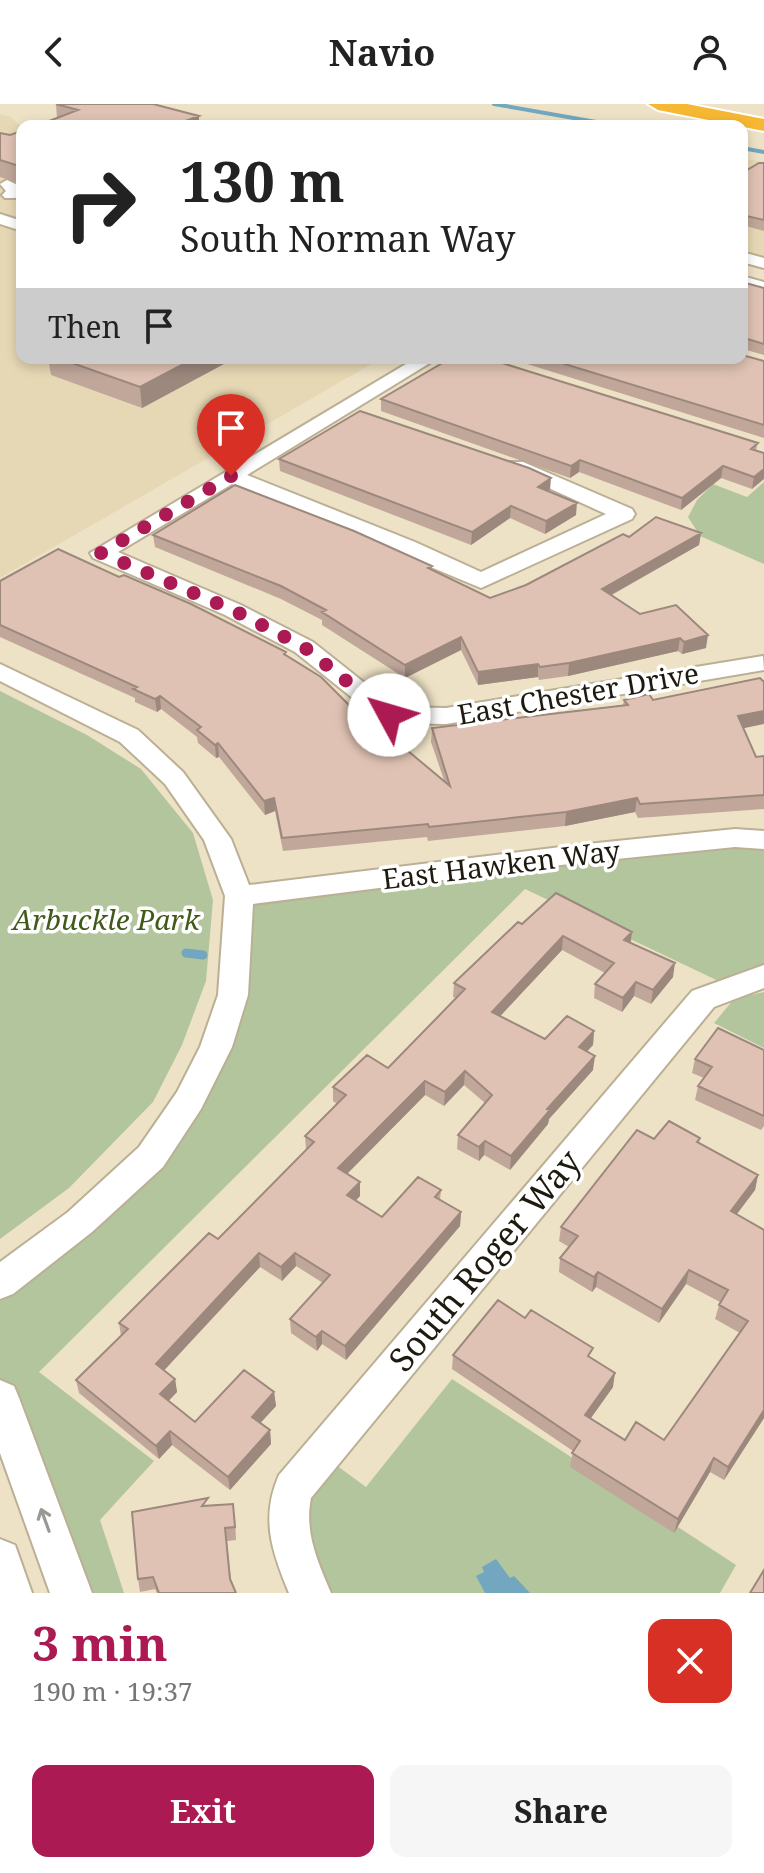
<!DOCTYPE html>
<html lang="en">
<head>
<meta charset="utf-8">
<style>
  body { margin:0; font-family:"Noto Serif",serif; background:#f6f6f6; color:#222; height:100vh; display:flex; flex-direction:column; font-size:30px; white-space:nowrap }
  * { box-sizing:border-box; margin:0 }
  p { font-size:26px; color:#767676 }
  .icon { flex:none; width:44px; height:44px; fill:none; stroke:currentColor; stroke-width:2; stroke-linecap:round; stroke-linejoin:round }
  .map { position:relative; height:1489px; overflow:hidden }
  .sheet { display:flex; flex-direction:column; background:#fff; flex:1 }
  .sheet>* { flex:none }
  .guide { position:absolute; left:16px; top:16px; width:732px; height:244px; border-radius:16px; box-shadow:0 4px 12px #0003; background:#fff; color:#222; overflow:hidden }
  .pin { position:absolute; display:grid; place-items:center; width:68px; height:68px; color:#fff; margin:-82px -34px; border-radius:50% 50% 50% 0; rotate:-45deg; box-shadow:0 0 8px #0007 }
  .pin .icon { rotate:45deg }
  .me { position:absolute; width:88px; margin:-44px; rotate:309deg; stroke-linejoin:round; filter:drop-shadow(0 0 6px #0008) }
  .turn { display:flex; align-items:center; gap:28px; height:168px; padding:0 32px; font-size:36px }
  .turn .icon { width:104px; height:104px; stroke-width:2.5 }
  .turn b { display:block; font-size:56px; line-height:68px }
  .then { display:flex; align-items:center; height:76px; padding:0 32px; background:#0003; gap:16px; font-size:30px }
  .round { display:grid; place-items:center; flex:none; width:84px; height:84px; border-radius:16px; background:#f6f6f6 }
  .head { display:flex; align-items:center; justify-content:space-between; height:136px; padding:0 32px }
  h1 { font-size:48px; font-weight:700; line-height:60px; color:#ab1a52 }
  .action { display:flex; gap:16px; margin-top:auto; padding:16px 32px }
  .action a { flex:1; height:92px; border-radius:16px; background:#ab1a52; color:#fff; font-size:32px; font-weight:700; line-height:92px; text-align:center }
  .action a+a { background:#f6f6f6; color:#222 }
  header { display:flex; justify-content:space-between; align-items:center; height:104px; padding:0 32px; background:#fff; font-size:36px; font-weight:700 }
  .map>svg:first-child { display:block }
  .built { fill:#e7d8b5 }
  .green { fill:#b2c59d }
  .water { fill:#72a7bf }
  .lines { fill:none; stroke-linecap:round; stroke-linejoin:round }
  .stream-far1 { stroke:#72a7bf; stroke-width:4 }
  .stream { stroke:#72a7bf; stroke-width:9 }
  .minor-casing { stroke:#bbb095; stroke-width:4 }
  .highway-casing { stroke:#fff; stroke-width:4 }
  .minor { fill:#fff; fill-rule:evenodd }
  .highway { fill:#f6b833; fill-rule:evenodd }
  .wall { fill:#c0a79a }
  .shaded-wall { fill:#9c887d }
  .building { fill:#dfc2b3; stroke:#9c887d; stroke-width:2 }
  .oneway { stroke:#9a9893 }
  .route { stroke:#ab1a52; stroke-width:14; stroke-dasharray:0 25.2 }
  .labels { text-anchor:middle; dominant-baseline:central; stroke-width:7; stroke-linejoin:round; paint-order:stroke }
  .street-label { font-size:28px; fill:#1e1a10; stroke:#fff }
  .park-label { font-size:28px; font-style:italic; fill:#415a19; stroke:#fff }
  .near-street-label { font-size:34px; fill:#1e1a10; stroke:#fff }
</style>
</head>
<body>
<header><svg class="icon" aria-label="back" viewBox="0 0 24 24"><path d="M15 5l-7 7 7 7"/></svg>Navio<svg class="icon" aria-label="person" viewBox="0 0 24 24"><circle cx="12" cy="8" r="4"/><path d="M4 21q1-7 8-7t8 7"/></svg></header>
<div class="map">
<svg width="764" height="1489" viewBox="0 0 764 1489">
  <rect width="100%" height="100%" fill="#eee2c6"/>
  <path class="built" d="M0,10L11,13L22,24V254H382L0,474Z
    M742,54L764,58V154L742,148Z"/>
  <path class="green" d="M764,378V460L700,432L688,413L697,396L713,380L747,393Z
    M0,587L87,631L141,665L193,729L213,796L206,877L182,941L153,998L69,1084L0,1135Z
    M764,736V872L731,883L525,785L39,1268L154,1357L100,1416L124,1489H71L0,1294V1179L151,1053L215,943L239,792Z
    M764,888V944L714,919L734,895Z
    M452,1275L736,1461L720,1489H310L293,1385L321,1350L366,1383Z"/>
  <path class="water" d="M496,1455L510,1474L514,1472L530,1489H485L476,1472L484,1468L482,1463Z"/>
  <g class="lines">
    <path class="stream-far1" d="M494,0L619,22
      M742,44L764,48"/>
    <path class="stream" d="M186,849L203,851"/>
    <defs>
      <path id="minor" d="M7,76L22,83V89L15,94H5L2,91L6,87L0,80Z
        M0,110L22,117V127L0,120Z
        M742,148L764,154V164L742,158Z
        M742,172L764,178V188L742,182Z
        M416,254H438L247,371L415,438L481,468L606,410L509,366L506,362L509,358H523L632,405L635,410L632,415L481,484L232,380L118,448L241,501L313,538L395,603L446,604L763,552L764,566L446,620L389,619L380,616L295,548L225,511L93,454L90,449Z
        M0,560L138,626L183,668L231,735L249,781L577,741L735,725L764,727V745L735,743L577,759L253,800L248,891L232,943L201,1005L163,1063L92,1128L13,1190L0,1195V1158L68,1108L139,1043L177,988L200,943L218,891L225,792L204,736L165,680L120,638L0,577Z
        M764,861V884L714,903L311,1394C304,1429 318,1458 331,1489H289C272,1448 260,1414 279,1371L692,887Z
        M0,1276L14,1282L19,1294L92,1489H50L0,1349Z
        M0,1435L15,1441L32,1489H0Z"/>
      <path id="highway" d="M648,0H687L764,15V27L658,6Z"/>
    </defs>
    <use href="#minor" class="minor-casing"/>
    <use href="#highway" class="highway-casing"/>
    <use href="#minor" class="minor"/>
    <use href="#highway" class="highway"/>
  </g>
  <path class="wall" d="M56,0L199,22L57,14Z
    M22,27V80L0,73V29L10,31Z
    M764,59V127L742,121V69Z
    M742,178L764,184V251L743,245L742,246Z
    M48,254H235L142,304L51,271Z
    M508,254H742L764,257V334Z
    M381,295L758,339L756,346L764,349L752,385L721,374L681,406L579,368L570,374L381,307Z
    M279,355L550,386L549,387L576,411L545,430L510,414L471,441L280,367Z
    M701,429L699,441L612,491L640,510L706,544L682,550L678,547L568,572L539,576L538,573L478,581L461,546L405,574L322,521V516L281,495L155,443L153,431L432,462V465L490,494L526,481L629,433Z
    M0,477L286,551L383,635L444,676L431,638L432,624L623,601L624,596H653L743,624L756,653L764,652V705L638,714L635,708L565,722L428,737L427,733L283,747L275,707L265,711L219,653L216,654L198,639L197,633L161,605L157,608L135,598V594L0,533Z
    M522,820L632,828L631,839L673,873L651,900L634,892L622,908L594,894L595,880L605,869L562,846L500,912L545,935L594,927L593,941L587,948L593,966L549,1015L548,1020L510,1066L484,1051L479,1057L457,1045L458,1031L485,999L464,981L444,1002L425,991L347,1070L360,1078V1092L356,1096L382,1113L441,1086L440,1096L461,1108L460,1122L346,1256L322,1240L317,1247L291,1229L290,1215L323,1179L296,1162L282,1177L260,1163L164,1266L175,1275L177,1288L168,1297L195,1318L274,1288L276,1302L260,1319L270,1326L271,1340L230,1386L172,1341L159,1355L79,1289L76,1276L121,1232L119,1219L218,1135L306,1046L305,1032L337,1000L333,997V983L388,964L456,894L453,893L454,879Z
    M764,946V1022L761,1026L695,996L698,982L704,974L692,969L695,955Z
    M700,1034L699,1039L758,1071L755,1086L736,1110L764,1314L724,1376L710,1368L674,1429L570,1363L573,1347L452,1265L453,1251L592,1255L613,1283L591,1314L625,1336H664L740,1229L715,1215L720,1198L686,1180L659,1219L596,1183L592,1188L559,1168L560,1154L569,1143L559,1137L561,1123L654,1035Z
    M209,1401L235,1413L236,1436L227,1437L231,1476L236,1489H157L155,1485L140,1488L138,1475Z"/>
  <path class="shaded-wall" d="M199,12V22H172Z
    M195,254H235L142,304L140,283Z
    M580,356L579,368L570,374L571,362Z
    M723,362L721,374L681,406L682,394Z
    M764,365V375L752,385L754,373Z
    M551,374L550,386L538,395V383Z
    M577,399L576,411L545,430L546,417Z
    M511,402L510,414L471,441L472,428Z
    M701,429L699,441L600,497L602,485Z
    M708,531L706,544L682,550L684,538Z
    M461,533V546L405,574V561Z
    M680,534L678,547L568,572L569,559Z
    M538,560V573L478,581V568Z
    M160,592L161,605L157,608L155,595Z
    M764,607V620L735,626L738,612Z
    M218,639L219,653L216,654L215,641Z
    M274,694L275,707L265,711L264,697Z
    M637,694L635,708L565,722L566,708Z
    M632,828L630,841L624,836Z
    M563,832L562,846L491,922L492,908Z
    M675,859L673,873L651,900L653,886Z
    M636,878L634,892L622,908L623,894Z
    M594,927L593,941L577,957L579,943Z
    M595,952L593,966L549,1015L548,1020L510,1066L511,1052L547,1005Z
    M465,967L464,981L444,1002L445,988Z
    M425,977V991L339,1078L338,1064Z
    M485,1037L484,1051L479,1057V1043Z
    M758,1071L755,1086L728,1122L731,1107Z
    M360,1078V1092L348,1105L347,1091Z
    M461,1108L460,1122L346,1256L345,1242Z
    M259,1149L260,1163L158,1273L156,1260Z
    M295,1149L296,1162L282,1177L281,1163Z
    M689,1166L686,1180L659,1219L662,1205Z
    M598,1168L596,1183L592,1188L594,1173Z
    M322,1227V1240L317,1247L316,1233Z
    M615,1269L613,1283L583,1325L585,1311Z
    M175,1275L177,1288L162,1304L160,1290Z
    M274,1288L276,1302L253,1327L252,1313Z
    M764,1306V1314L724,1376L728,1363Z
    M270,1326L271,1340L230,1386L228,1373Z
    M170,1327L172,1341L159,1355L156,1342Z
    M714,1354L710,1368L674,1429L678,1415Z"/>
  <path class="building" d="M56,0H153L199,12L172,22H36L78,6Z
    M22,27V63L0,56V29L10,31Z
    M759,59H764V116L742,111V69Z
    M742,178L764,184V240L744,234L742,238Z
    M742,251L764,257V321L545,254H742Z
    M58,254H195L140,283Z
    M451,254H486L758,339L751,345L764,349V365L754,373L723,362L682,394L580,356L571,362L381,295Z
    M360,307L529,364L551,374L538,383L577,399L546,417L511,402L472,428L279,355Z
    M235,381L354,427L432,462L428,464L490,494L526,481L623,430L629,433L656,413L701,429L602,485L640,510L676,501L708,531L684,538L680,534L569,559L540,563L538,560L478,568L461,533L405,561L322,508L326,506L281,482L153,431Z
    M58,445L119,473L124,471L191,500L286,548L284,550L321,573L383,635L390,632L450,682L432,624L628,601L624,596L649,590L653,596L760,574L764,578V607L738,612L756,653L764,652V691L640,700L637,694L566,708L429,723L428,720L282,734L274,694L264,697L218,639L215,641L197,626L201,623L160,592L155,595L133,585L137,583L0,521V477Z
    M556,789L632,828L624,836L675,859L653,886L636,878L623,894L595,880L614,859L563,832L492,908L545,935L567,912L594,927L579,943L595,952L547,1005L550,1006L511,1052L485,1037L479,1043L458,1031L492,991L465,967L445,988L425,977L338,1064L360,1078L347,1091L382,1113L418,1073L441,1086L435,1093L461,1108L345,1242L322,1227L316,1233L290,1215L330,1171L295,1149L281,1163L259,1149L156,1260L175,1275L160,1290L195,1318L244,1266L274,1288L252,1313L270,1326L228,1373L170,1327L156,1342L76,1276L128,1225L119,1219L209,1129L218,1135L314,1038L305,1032L346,991L333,983L367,951L388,964L465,885L454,879L518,818L522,820Z
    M718,924L764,946V1012L698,982L712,963L695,955Z
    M669,1017L700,1034L697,1038L758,1071L731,1107L764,1126V1306L728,1363L714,1354L678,1415L572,1349L580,1337L453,1251L498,1196L525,1214L531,1206L593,1244L588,1252L615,1269L585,1311L625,1336L636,1318L664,1336L748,1217L719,1201L728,1186L689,1166L662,1205L598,1168L594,1173L560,1154L578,1132L561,1123L637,1026L654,1035Z
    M208,1394L202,1402L233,1400L235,1423L225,1424L230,1475L236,1489H159L153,1473L138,1475L132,1408Z
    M764,1466V1489H750Z"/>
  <defs><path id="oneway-shaft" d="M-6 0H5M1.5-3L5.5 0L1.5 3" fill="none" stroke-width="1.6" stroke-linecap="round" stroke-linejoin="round" transform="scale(2)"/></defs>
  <use class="oneway" href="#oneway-shaft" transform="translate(45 1416) rotate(-110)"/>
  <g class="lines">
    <path class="route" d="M231,372L101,449L233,506L304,543L389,611"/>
  </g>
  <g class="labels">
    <g class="street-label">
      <text transform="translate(578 589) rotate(-10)">East Chester Drive</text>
      <text transform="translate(501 760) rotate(-7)">East Hawken Way</text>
    </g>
    <g class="park-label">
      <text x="106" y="815">Arbuckle Park</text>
    </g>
    <g class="near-street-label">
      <text transform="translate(484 1156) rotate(-50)">South Roger Way</text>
    </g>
  </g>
</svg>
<div class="pin" style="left:231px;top:372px;background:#d93025"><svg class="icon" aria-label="arrive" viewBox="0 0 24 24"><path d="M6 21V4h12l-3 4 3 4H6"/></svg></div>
<svg class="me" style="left:389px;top:611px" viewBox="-20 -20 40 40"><circle r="19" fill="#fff"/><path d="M0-13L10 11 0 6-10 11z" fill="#ab1a52"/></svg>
<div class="guide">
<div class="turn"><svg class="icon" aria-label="right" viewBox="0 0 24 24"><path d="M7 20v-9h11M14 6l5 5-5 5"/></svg><div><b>130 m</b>South Norman Way</div></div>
<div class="then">Then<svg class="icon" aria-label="arrive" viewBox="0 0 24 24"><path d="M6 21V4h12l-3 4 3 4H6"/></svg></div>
</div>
</div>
<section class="sheet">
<div class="head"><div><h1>3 min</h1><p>190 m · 19:37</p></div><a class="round" style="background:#d93025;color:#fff"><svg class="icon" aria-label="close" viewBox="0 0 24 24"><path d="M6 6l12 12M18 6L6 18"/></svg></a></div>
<div class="action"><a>Exit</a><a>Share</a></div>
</section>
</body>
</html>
